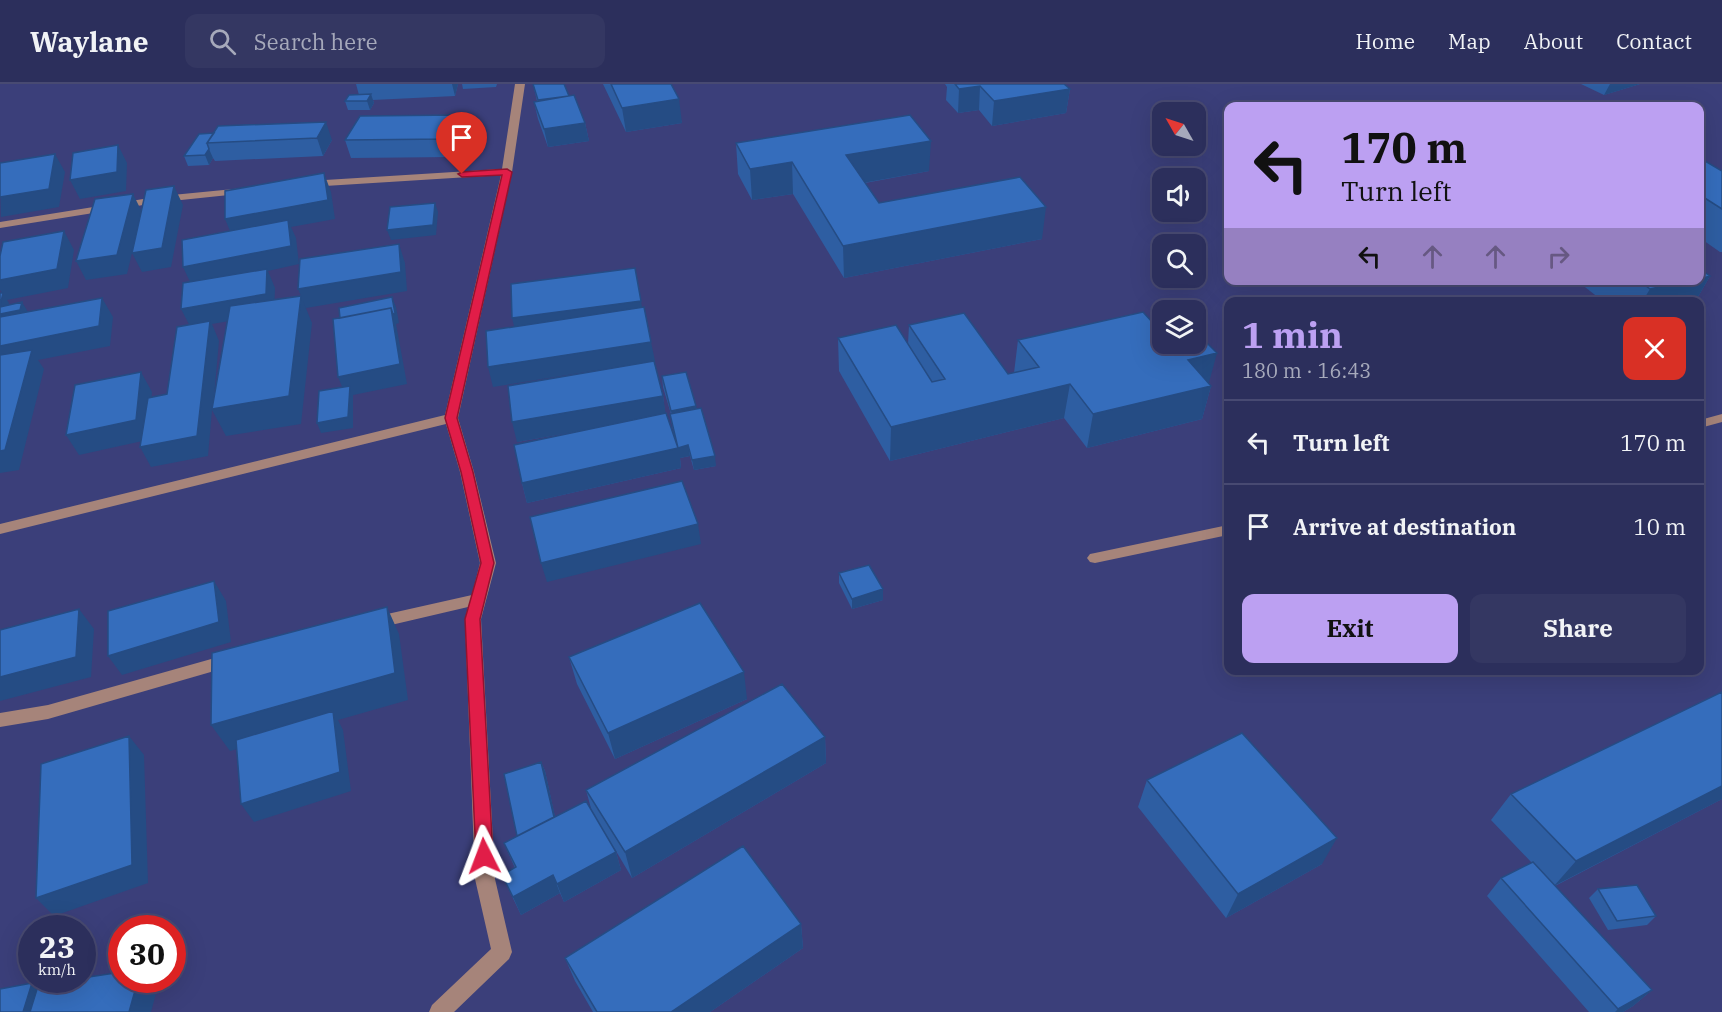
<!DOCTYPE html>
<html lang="en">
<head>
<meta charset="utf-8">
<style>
  body { margin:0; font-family:"IBM Plex Serif",serif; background:#343762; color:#f1f3f6; height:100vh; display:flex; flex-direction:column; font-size:22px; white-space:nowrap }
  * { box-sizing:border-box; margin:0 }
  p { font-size:20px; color:#a6a9bb }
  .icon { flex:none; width:33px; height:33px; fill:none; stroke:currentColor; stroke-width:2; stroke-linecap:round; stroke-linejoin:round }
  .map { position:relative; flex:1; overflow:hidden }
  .sheet { position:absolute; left:1224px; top:213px; width:480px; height:378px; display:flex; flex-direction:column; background:#2c2f5c; border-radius:12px; box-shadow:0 6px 24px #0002,0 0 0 2px #484a72 }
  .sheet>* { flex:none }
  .guide { position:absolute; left:1224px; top:18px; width:480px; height:183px; border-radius:12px; box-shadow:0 6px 24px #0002,0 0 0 2px #484a72; background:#bca0f2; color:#111; overflow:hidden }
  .needle { width:39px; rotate:309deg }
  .tools { position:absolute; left:1152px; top:18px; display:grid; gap:12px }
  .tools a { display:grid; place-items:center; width:54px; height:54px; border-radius:12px; background:#2c2f5c; box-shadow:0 6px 24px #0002,0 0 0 2px #484a72; font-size:30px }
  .speed { position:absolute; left:18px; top:831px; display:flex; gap:12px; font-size:30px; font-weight:700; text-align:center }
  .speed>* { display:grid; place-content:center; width:78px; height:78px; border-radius:50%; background:#2c2f5c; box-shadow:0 6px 24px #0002,0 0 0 2px #484a72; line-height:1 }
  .speed small { font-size:15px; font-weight:400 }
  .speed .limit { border:9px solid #d22; background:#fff; color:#111 }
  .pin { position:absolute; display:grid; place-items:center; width:51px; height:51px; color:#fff; margin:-62px -26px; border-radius:50% 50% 50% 0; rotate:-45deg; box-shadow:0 0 6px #0007 }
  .pin .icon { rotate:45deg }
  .me { position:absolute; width:66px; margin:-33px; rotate:357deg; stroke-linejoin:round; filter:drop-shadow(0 0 4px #0008) }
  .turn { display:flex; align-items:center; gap:21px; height:126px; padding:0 18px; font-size:27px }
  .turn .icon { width:78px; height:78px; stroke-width:2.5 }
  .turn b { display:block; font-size:42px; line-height:51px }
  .lanes { display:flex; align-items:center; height:57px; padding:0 18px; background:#0003; justify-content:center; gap:30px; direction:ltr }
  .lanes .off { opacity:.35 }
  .round { display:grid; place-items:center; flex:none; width:63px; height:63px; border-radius:12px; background:#343762 }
  .headline { display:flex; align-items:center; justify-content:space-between; height:102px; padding:0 18px }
  h1 { font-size:36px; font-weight:700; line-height:45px; color:#bca0f2 }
  .primary-button { display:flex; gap:12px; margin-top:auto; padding:12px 18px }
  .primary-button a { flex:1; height:69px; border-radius:12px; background:#bca0f2; color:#111; font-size:24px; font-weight:700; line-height:69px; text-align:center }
  .primary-button a+a { background:#343762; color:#f1f3f6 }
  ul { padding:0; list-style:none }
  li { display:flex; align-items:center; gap:18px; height:84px; padding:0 18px; border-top:2px solid #484a72 }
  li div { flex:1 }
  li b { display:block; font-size:22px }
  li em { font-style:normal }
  header { display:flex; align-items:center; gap:36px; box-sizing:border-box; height:84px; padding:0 30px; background:#2c2f5c; border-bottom:2px solid #484a72 }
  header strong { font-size:28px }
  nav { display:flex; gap:33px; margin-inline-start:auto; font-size:21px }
  .search { width:420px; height:54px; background:#343762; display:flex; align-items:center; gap:15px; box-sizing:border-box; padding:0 21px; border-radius:12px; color:#a6a9bb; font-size:22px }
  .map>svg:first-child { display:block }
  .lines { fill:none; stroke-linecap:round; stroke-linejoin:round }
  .minor { fill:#a6847a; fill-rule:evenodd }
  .wall { fill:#2e5ea2 }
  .shaded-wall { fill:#254c84 }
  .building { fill:#356dbc; stroke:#254c84; stroke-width:1.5 }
  .route { fill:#e11d48; stroke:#92132f; stroke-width:1.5 }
</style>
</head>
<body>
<header>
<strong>Waylane</strong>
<div class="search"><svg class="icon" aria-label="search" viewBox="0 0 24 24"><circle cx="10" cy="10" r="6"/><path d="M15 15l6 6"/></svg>Search here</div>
<nav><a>Home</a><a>Map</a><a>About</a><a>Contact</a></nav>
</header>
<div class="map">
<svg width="1722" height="928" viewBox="0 0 1722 928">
  <rect width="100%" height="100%" fill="#3b3f7a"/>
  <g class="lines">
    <path class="minor" d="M515,0H525L512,88L458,334L474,388L496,479L481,535L495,795L512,868L509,875L454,928H429L432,921L491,865L475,795L465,535L468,523L374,545L368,543L366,539L368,535L374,533L472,511L480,479L460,388L446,340L0,450V440L445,331L501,91L309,103L304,100L309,97L502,85Z
      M244,104L249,107L248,109L162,118L0,144V138L162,112Z
      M1722,330V338L1700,344V336Z
      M1228,441V451L1095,479L1090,478L1087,474L1090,470L1095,469Z
      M229,570L235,571L237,576L235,581L48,635L0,643V629L48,621Z"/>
  </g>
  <path class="wall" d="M356,0H458L455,12L373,16L374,19L370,26H348L345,17L359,11Z
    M462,0H497L496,3L463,5Z
    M533,0L569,12L585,39L589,57L548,63L538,35L534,18L537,17Z
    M603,0H671L682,39L626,48Z
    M945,0H1064L1070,5L1066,29L992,42L979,26L958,29L946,16L947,3Z
    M1581,0H1640L1604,11Z
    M459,31L464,49L452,73L351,74L345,56Z
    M214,49L332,56L323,72L215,77L213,74L209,81L188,82L184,72Z
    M736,59L929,87L865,99L879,119L1042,155L844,194L793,110L752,116L738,90Z
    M1700,74L1722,87V168H1720L1700,154Z
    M1710,192L1695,218H1604L1576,196H1700Z
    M909,241L1008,290L1014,289L1018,256L1209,299L1211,302L1202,335L1087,364L1064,334L890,377L839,287L838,254L908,260Z
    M662,292L697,325L716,382L694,386L690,372L680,374L681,384L527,419L522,399L584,346L517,358L663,312L665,329L674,351L670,330H671L663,303Z
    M839,489L883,516L852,525L839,499Z
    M569,573L747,615L615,675L577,600Z
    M1722,608V715L1555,802L1652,906L1633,922L1623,928H1589L1487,812L1501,794L1532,779L1491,736L1511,710Z
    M825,653L826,679L632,794L613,762L616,768L621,786L564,818L560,809L521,831L502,791L515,784L504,759L517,752L541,678L545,687L555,733L592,728L586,706Z
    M1147,696L1322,780L1226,834L1138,723Z
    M1598,805L1656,832L1647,841L1608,846L1589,814Z
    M801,840L803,864L710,928H593L575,897L565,874Z"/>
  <path class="shaded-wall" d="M452,0H458L455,12Z
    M1610,0H1640L1604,11Z
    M980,2L979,26L958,29L959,5Z
    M1070,5L1066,29L992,42L994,17Z
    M371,10L374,19L370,26L367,17Z
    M679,15L682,39L626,48L622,24Z
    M459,31L464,49L452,73L447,55Z
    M326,38L332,56L323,72L317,54Z
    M585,39L589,57L548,63L544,45Z
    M931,57L929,87L846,102V71Z
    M118,61L127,79L126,107L80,115L70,96Z
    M209,65L213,74L209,81L205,71Z
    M55,70L65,88L59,123L1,133L0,88Z
    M792,78L793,110L752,116L750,85Z
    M324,89L331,108L335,135L291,143L296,154L299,180L268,187L275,204L274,229L212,240L219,257L213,324L301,212L312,239L301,340L226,352L212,326L208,372L151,383L140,363L197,352L191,244L181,225L192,202L183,183L233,154L225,135Z
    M174,102L183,121L171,183L142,188L132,169L127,190L86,196L76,177L133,110L142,128Z
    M435,119L438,128L436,151L391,156L387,146Z
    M1046,123L1042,155L844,194L843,162Z
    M64,147L74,166L68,204L7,216L9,219L7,229L22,218L28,228L0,242V223L3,210L0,206V196Z
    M399,160L405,179L407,207L306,224L298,205Z
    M1710,192L1695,218H1642L1650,205L1690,196H1700V195Z
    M392,213L396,223L399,239L396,240L407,300L353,311V344L321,349L317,339L346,312L338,293L391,224Z
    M102,214L113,233L110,262L38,276L44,285L19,386L0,389V262Z
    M641,217L644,236L517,254L512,234Z
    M651,258L655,277L493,303L488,283Z
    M1217,269L1208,302H1211L1202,335L1087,364L1093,330L1188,276Z
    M141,288L152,308L147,356L79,371L66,351Z
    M1070,300L1064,334L890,377L891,343Z
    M663,312L666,332L517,358L512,338Z
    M696,322L698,332L673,337L671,327Z
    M688,361L690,372L680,374L681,384L527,419L522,399Z
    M715,372L716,382L694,386L692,376Z
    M698,440L701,460L547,498L541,479Z
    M214,497L226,517L231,558L122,591L108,572Z
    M883,505V516L852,525V515Z
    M387,523L399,550L408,616L338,636L343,646L351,707L254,738L241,720L334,638L230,667L211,641Z
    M79,525L94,545L91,593L0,617V593Z
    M744,588L747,615L615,675L608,649Z
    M129,652L144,671L148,799L54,832L36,814Z
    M825,653L826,679L632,794L625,768Z
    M541,678L545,687L559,750L555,741Z
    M1722,702V715L1554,802L1576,777Z
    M1337,754L1322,780L1226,834L1238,810Z
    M616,768L621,786L564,818L557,800Z
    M553,791L560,809L521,831L513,813Z
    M801,840L803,864L710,928H671Z
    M138,896H151L158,902L151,928H129Z
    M32,899L52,916L48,928H23Z
    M1652,906L1633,922L1623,928H1615L1618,925Z"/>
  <path class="building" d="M533,0H564L569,12L538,16Z
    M611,0H671L679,15L622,24Z
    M955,0H1064L1070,5L994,17L980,2L959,5Z
    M371,10L367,17H345L349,11Z
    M574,11L585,39L544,45L534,18Z
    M459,31L447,55L345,56L360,32Z
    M910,31L931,57L846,71L879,119L1020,93L1046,123L843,162L792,78L750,85L736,59Z
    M326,38L317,54L207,59L218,42Z
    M214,49L207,59L209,65L205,71L184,72L199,50Z
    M118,61L117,88L70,96L73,69Z
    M55,70L49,105L0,113V79Z
    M1700,74L1722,87V125L1700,111Z
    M324,89L328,116L225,135V107Z
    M174,102L162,164L132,169L146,106Z
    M133,110L117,171L76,177L95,115Z
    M435,119L433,141L387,146L390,123Z
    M288,136L291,162L183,183L182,156Z
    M64,147L57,185L0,196V172L3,158Z
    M399,160L401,188L298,205L300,175Z
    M635,184L641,217L512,234L511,200Z
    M267,185L266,210L181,225L183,199Z
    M1700,185L1710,192L1700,195Z
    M1638,196H1690L1650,205Z
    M0,209H3L0,222Z
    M301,212L289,312L212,325L230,222Z
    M392,213L395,229L393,230L391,224L340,234L339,224Z
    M102,214L99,242L0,262V233Z
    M22,218L20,226L0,230V223Z
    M644,223L651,258L488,283L486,247Z
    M391,224L400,280L338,293L333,235Z
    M1143,228L1162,249V260H1196V255L1202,254L1217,269L1188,276L1211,302L1093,330L1070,300L891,343L838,254L896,241L932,298L945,295L909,241L964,229L1008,290L1039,283L1018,256Z
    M210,237L197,352L140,363L148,314L167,310L177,243Z
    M32,266L5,366L0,367V271Z
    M654,277L663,312L512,338L508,302Z
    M141,288L136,336L66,351L75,301Z
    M686,288L696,322L671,327L662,292Z
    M350,302L348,333L317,339L319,307Z
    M701,324L715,372L692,376L688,361L678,364L670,330Z
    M666,329L678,364L522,399L514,361Z
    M682,397L698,440L541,479L530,433Z
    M869,481L883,505L852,515L839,489Z
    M214,497L219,538L108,572V527Z
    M700,519L744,588L608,649L569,573Z
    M387,523L395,589L211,641L212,569Z
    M79,525L76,573L0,593V546Z
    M782,600L825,653L625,768L586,706Z
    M1722,608V702L1576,777L1511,710Z
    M333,627L340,688L241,720L236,656Z
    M1242,649L1337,754L1238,810L1147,696Z
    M129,652L132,781L36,814L41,680Z
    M541,678L554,733L517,752L504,690Z
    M586,717L616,768L557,800L553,791L513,813L502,791L516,783L504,759Z
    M743,762L801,840L671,928H597L565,874Z
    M1533,778L1652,906L1618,925L1501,794Z
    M1637,801L1656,832L1617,837L1598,805Z
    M122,888V896H138L129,928H30L38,902L75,896H82V894Z
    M32,899L23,928H0V905Z"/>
  <path class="route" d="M507,85L512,88L457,334L473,388L494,479L480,535L493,772L490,778L484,780L478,778L476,772L465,535L481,479L461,388L445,334L502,91L462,93L458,90L462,88Z"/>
</svg>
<div class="tools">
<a><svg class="needle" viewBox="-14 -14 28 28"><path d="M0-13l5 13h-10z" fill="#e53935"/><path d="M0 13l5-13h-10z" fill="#a6a9bb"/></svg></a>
<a><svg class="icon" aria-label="sound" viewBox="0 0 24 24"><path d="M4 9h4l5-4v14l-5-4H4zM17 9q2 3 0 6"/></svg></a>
<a><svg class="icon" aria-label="search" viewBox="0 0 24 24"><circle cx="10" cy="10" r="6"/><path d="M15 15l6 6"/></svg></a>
<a><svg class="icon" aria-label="layers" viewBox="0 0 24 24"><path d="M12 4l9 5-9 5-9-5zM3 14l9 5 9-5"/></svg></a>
</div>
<div class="speed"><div>23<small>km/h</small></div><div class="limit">30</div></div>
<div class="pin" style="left:462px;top:90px;background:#d93025"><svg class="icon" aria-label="arrive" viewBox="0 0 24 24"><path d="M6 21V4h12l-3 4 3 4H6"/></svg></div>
<svg class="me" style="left:484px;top:772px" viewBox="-20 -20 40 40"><path d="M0-17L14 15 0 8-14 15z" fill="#e11d48" stroke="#fff" stroke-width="4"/></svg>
<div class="guide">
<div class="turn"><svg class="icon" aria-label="left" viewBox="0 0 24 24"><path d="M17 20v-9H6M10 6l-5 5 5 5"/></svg><div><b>170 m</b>Turn left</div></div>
<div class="lanes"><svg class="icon" aria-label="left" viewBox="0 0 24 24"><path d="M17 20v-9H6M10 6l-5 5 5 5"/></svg><svg class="icon off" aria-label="ahead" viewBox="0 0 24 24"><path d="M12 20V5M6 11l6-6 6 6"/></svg><svg class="icon off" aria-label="ahead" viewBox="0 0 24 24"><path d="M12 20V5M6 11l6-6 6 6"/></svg><svg class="icon off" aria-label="right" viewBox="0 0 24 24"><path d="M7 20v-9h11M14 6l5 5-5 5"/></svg></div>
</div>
<section class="sheet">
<div class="headline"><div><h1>1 min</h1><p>180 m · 16:43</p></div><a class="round" style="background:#d93025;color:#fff"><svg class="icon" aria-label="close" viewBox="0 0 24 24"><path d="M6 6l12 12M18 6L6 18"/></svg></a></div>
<ul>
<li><svg class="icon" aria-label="left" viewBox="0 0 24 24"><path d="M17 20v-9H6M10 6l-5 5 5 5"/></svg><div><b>Turn left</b></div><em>170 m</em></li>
<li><svg class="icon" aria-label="arrive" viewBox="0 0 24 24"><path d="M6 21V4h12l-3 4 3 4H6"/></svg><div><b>Arrive at destination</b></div><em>10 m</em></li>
</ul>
<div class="primary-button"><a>Exit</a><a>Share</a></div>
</section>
</div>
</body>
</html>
